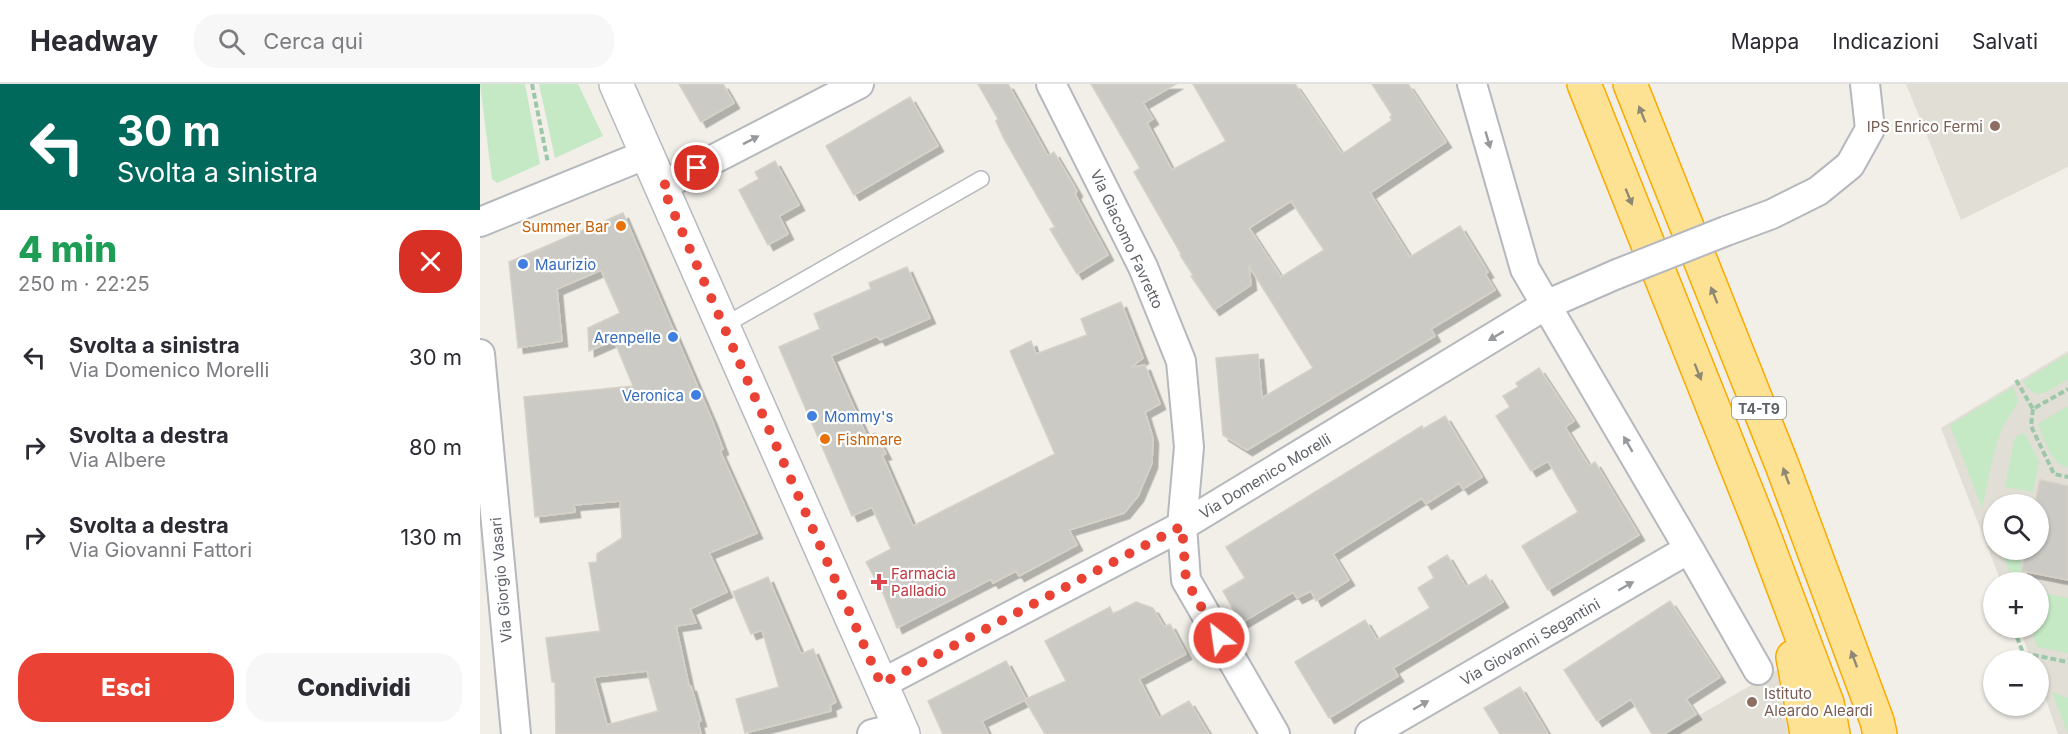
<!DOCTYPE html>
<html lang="it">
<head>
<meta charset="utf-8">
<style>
  body { margin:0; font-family:Inter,sans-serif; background:#f7f7f7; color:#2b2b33; height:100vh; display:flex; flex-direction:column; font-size:22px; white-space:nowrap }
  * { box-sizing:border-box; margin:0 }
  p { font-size:20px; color:#7c7c81 }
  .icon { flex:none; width:33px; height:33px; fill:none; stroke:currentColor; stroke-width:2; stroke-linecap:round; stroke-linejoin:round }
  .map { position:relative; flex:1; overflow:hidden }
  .side { display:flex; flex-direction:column; background:#fff; width:480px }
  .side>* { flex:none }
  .hud { background:#00695c; color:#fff; overflow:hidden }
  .tools { position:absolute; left:1503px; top:410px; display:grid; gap:12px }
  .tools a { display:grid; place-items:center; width:66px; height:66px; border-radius:50%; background:#fff; box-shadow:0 2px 4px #0004; font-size:30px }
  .pin { position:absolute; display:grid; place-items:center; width:51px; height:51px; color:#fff; margin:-26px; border:3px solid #fff; border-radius:50%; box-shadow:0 2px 6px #0007 }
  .me { position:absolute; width:66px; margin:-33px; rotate:330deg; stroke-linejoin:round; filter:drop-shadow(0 0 4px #0008) }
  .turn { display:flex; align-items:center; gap:21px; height:126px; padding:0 18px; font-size:27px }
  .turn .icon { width:78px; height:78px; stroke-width:2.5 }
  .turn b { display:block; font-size:42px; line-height:51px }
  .round { display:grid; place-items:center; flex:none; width:63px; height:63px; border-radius:24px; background:#f7f7f7 }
  .head { display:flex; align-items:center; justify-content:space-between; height:102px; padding:0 18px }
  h1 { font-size:36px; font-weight:800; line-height:45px; color:#1e9e55 }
  .cta { display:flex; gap:12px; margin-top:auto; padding:12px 18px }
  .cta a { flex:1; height:69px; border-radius:24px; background:#ea4335; color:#fff; font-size:24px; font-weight:800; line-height:69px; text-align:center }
  .cta a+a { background:#f7f7f7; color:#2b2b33 }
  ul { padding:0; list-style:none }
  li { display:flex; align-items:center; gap:18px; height:90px; padding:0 18px }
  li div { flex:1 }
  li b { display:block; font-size:22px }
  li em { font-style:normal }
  header { display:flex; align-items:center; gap:36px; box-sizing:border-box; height:84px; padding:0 30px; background:#fff; border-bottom:2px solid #e1e1e2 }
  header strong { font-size:28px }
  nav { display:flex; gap:33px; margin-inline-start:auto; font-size:21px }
  .search { width:420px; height:54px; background:#f7f7f7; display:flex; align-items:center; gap:15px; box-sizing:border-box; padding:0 21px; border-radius:24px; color:#7c7c81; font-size:22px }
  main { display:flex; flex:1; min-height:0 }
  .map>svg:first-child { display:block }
  .education { fill:#e1ded6; fill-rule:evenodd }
  .green { fill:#c5e8c5 }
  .building { fill:#cccac5; stroke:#d6d1c6; stroke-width:1.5; fill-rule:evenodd; filter:url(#shadow) }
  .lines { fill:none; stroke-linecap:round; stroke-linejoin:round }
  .lane-casing { stroke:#b5b8bc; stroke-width:18 }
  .street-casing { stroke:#b5b8bc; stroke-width:32 }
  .secondary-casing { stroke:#b6babf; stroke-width:36 }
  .highway-casing { stroke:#f9ab00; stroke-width:36 }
  .path { stroke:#9cc7a9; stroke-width:4; stroke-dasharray:6 3; stroke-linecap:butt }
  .lane { stroke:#fff; stroke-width:15 }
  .street { stroke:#fff; stroke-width:28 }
  .secondary { stroke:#fff; stroke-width:33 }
  .highway { stroke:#fde293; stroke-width:33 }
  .street-bridge-casing { stroke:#b5b8bc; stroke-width:32; stroke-linecap:butt }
  .street-bridge { stroke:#fff; stroke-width:28 }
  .oneway { fill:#8e8975 }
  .oneway2 { fill:#979a9d }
  .route { stroke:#ea4335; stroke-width:10; stroke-dasharray:0 18 }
  .education-dot { fill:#8d6e63; stroke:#fff; stroke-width:2 }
  .food-dot { fill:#e8710a; stroke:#fff; stroke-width:2 }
  .shop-dot { fill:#3f7fe0; stroke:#fff; stroke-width:2 }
  .health-dot { fill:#e0444e; stroke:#fff; stroke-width:2 }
  .labels { text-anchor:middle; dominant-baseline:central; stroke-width:4.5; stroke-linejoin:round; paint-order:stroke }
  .shield { fill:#fff; stroke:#8f9295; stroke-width:1.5 }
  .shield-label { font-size:14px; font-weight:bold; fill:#5f6368 }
  .education-label { font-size:15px; fill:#785e54; stroke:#fff; text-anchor:end }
  .food-label { font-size:15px; fill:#c56008; stroke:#fff; text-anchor:end }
  .street-label { font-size:15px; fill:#5f6368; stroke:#fff }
  .shop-label { font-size:15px; fill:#366cbe; stroke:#fff; text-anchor:start }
  .health-label { font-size:15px; fill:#be3a42; stroke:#fff; text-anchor:start }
</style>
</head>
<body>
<header>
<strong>Headway</strong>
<div class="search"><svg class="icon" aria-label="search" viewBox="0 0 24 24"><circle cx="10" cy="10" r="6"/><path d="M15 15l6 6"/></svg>Cerca qui</div>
<nav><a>Mappa</a><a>Indicazioni</a><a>Salvati</a></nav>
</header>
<main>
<section class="side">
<div class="hud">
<div class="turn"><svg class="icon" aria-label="left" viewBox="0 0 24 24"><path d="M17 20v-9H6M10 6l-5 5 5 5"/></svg><div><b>30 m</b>Svolta a sinistra</div></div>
</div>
<div class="head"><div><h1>4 min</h1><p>250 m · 22:25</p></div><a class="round" style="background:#d93025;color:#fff"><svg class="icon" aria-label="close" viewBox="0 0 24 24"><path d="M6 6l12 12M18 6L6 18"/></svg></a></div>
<ul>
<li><svg class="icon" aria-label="left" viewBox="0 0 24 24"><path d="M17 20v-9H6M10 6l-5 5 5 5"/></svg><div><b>Svolta a sinistra</b><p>Via Domenico Morelli</p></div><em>30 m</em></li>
<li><svg class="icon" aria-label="right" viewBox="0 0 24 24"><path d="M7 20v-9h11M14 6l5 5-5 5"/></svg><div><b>Svolta a destra</b><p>Via Albere</p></div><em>80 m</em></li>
<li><svg class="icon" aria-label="right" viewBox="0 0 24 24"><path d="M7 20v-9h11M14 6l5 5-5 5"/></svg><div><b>Svolta a destra</b><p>Via Giovanni Fattori</p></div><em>130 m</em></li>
</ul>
<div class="cta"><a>Esci</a><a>Condividi</a></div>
</section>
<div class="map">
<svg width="1588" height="650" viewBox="0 0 1588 650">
  <defs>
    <filter id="shadow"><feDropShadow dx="5.5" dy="5.5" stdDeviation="0" flood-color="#0004"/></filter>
  </defs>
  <rect width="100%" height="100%" fill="#f1efe8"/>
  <path class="education" d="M1426,0H1588V83L1481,136Z
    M1588,267V650H1578L1559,596L1558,576H1551L1539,543H1558V498H1521L1461,344ZM1514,420H1558V465H1514Z
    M1297,586L1308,650H1187Z"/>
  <path class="green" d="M0,0H45L60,80L17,99L12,95Z
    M59,0H98L123,52L75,74Z
    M1588,270V295L1567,308L1557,310L1549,305L1543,297Z
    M1533,303L1538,316C1535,327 1526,335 1522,345C1512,370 1508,398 1502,424L1470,341Z
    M1588,322V383C1570,380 1565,355 1558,340Z
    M1545,349L1559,378L1553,408L1525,403L1534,356L1537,352Z
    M1522,468L1543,472L1539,498H1533Z
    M1559,508L1588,514V569L1557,563L1550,543H1558Z
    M1572,608L1588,614V650Z"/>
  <path class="building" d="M199,0H243L254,19L221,38Z
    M498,0H528L568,72L574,68L597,107L595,110L628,171L597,190L570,145L575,143L523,53L516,37L518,35Z
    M611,0H696L663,19L673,35L667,39L692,86L746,57L713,0H815L862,70L912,36L910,33L912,31L892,0H928L966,58L890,109L930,173L980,142L1008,188L1005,190L1015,206L951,245L955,252L767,366L743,351L736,274L778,270L782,314L833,284L769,182L771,201L734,226L711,192L713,191L700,171L701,170L654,88L660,84ZM811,117L844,166L801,193L769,144Z
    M430,13L458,62L374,111L346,62Z
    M295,77L319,121L299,132L308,150L288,161L259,106L279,95L275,88Z
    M143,129L232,336L243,365L240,367L277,449L229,469L247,508L210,525L216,539L196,542L209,602H211L221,637L218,638L221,650H76L75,598H72L66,554L120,547L109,479L117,478V470L142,454L140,417L94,421L95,428L55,433L44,313L153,302L134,256L109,267L108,244L140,229L121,186L77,205L82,257L38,264L29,178ZM167,587L178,627L127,641L114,593Z
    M427,183L450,234L400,256L397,252L351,272L387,353L395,349L406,370L402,371L433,442L575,370L530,267L551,257L556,270L607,251L601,235L641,218L663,274L651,283L665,281L680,320L665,328L673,354L672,379L658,412L644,429L589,446L597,461L539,492L536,487L513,499L511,495L417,544L403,509L386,478L411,465L392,423L372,432L299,263L340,245L334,230L391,205L389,199Z
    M1059,284L1094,337L1085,343L1109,382L1115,378L1159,451L1068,506L1042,462L1098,428L1068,377L1051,387L1016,332L1030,323L1023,312L1038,303L1036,299Z
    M965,332L1002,393L983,405L979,399L946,420L942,414L853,470L869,496L836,517L831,507L817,514L813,508L761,539L743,507L765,494L746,463L942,342L943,345Z
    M1560,396L1588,402V496L1542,487L1546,465H1558V420H1555Z
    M967,471L986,503L1006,491L1023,518L913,584L918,592L849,634L815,578L885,536L897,556L950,524L938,504L954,494L948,483Z
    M288,493L321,570L333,565L356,618L350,621L351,627L265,649L256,615L299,603L282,546L271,550L253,508Z
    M1190,517L1240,593L1206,615L1216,630L1184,650H1172L1151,615L1117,637L1084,586Z
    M656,518L673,524L684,543L690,540L706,570L659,595L679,634L709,617L729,650H565L545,616L502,637L508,650H463L448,617L526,577L546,615L586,597L565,557L630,523L633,530Z
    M1040,603L1068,650H1020L1004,624Z"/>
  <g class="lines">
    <defs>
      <path id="lane" d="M243,242L501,95"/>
      <path id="street" d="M571,0L663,183L701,277L709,363L702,442L706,496L795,650
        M182,102L379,0
        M0,138L167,70
        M1246,147L1292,130L1338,107L1370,81L1390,45L1385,0
        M0,270L36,650
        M1209,465L1278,586
        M401,600L702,442L1066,221L1137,190
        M392,650L420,643
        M890,650L1209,465L1045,185L992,0"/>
      <path id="secondary" d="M136,0L423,650"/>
      <path id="highway" d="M1104,0L1280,441L1347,619L1353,650
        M1150,0L1302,381L1397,637L1400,650
        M1313,573L1327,650"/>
    </defs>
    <use href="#lane" class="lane-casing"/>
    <use href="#street" class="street-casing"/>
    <use href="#secondary" class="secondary-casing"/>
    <use href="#highway" class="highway-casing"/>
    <path class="path" d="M52,0L68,79
      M1536,296L1553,325L1588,305
      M1553,325L1551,342L1574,390L1588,393
      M1537,553L1543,569L1588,578"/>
    <use href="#lane" class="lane"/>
    <use href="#street" class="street"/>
    <use href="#secondary" class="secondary"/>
    <use href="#highway" class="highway"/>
    <defs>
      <path id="street-bridge" d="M1137,190L1246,147"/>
    </defs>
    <use href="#street-bridge" class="street-bridge-casing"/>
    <use href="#street-bridge" class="street-bridge"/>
  </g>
  <defs><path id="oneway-solid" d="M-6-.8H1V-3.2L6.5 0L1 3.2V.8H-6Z" transform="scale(1.5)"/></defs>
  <g class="oneway">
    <use href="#oneway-solid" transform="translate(1162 30) rotate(-112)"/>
    <use href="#oneway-solid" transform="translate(1149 113) rotate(68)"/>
    <use href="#oneway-solid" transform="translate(1234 211) rotate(-112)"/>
    <use href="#oneway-solid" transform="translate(1218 288) rotate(68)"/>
    <use href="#oneway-solid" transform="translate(1306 392) rotate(-110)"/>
    <use href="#oneway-solid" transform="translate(1374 575) rotate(-110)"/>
  </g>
  <g class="oneway2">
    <use href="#oneway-solid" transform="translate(271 56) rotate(-27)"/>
    <use href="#oneway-solid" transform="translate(1008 56) rotate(74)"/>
    <use href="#oneway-solid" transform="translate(1016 252) rotate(149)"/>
    <use href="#oneway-solid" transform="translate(1148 360) rotate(-120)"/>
    <use href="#oneway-solid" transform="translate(1146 502) rotate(-30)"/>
    <use href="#oneway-solid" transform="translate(941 621) rotate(-30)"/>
  </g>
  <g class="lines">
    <path class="route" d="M217,84L182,102L401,600L702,442L706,496L739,554"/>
  </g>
  <g class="education-dot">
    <circle cx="1515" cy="42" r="6"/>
    <circle cx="1272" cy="618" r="6"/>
  </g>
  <g class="food-dot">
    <circle cx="141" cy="142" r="6"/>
    <circle cx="345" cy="355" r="6"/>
  </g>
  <g class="shop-dot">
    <circle cx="43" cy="180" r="6"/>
    <circle cx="193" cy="253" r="6"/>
    <circle cx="216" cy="311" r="6"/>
    <circle cx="332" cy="332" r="6"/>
  </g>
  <path class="health-dot" d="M396 489h6v6h6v6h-6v6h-6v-6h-6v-6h6z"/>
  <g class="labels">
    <rect class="shield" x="1252" y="313" width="54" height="22" rx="4.5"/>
    <g class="shield-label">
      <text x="1279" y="324">T4-T9</text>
    </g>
    <g class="education-label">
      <text x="1503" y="42">IPS Enrico Fermi</text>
      <text x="1284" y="609" text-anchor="start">Istituto<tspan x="1284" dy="17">Aleardo Aleardi</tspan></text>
    </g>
    <g class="food-label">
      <text x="129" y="142">Summer Bar</text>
      <text x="357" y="355" text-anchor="start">Fishmare</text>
    </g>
    <g class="street-label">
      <text transform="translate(647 155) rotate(65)">Via Giacomo Favretto</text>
      <text transform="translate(785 392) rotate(-31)">Via Domenico Morelli</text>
      <text transform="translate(21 496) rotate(-95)">Via Giorgio Vasari</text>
      <text transform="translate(1050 558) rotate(-30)">Via Giovanni Segantini</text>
    </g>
    <g class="shop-label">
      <text x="55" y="180">Maurizio</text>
      <text x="181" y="253" text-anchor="end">Arenpelle</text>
      <text x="204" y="311" text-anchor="end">Veronica</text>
      <text x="344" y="332">Mommy's</text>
    </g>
    <g class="health-label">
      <text x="411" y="489">Farmacia<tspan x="411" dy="17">Palladio</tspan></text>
    </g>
  </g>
</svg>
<div class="tools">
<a><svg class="icon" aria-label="search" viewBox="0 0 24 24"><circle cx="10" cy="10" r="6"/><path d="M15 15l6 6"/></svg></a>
<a>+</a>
<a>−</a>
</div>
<div class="pin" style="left:217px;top:84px;background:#d93025"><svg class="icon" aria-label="arrive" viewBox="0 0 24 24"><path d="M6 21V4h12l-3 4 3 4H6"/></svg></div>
<svg class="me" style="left:739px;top:554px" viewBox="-20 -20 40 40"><circle r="17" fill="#ea4335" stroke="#fff" stroke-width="3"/><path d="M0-11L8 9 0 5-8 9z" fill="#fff"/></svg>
</div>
</main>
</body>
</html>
